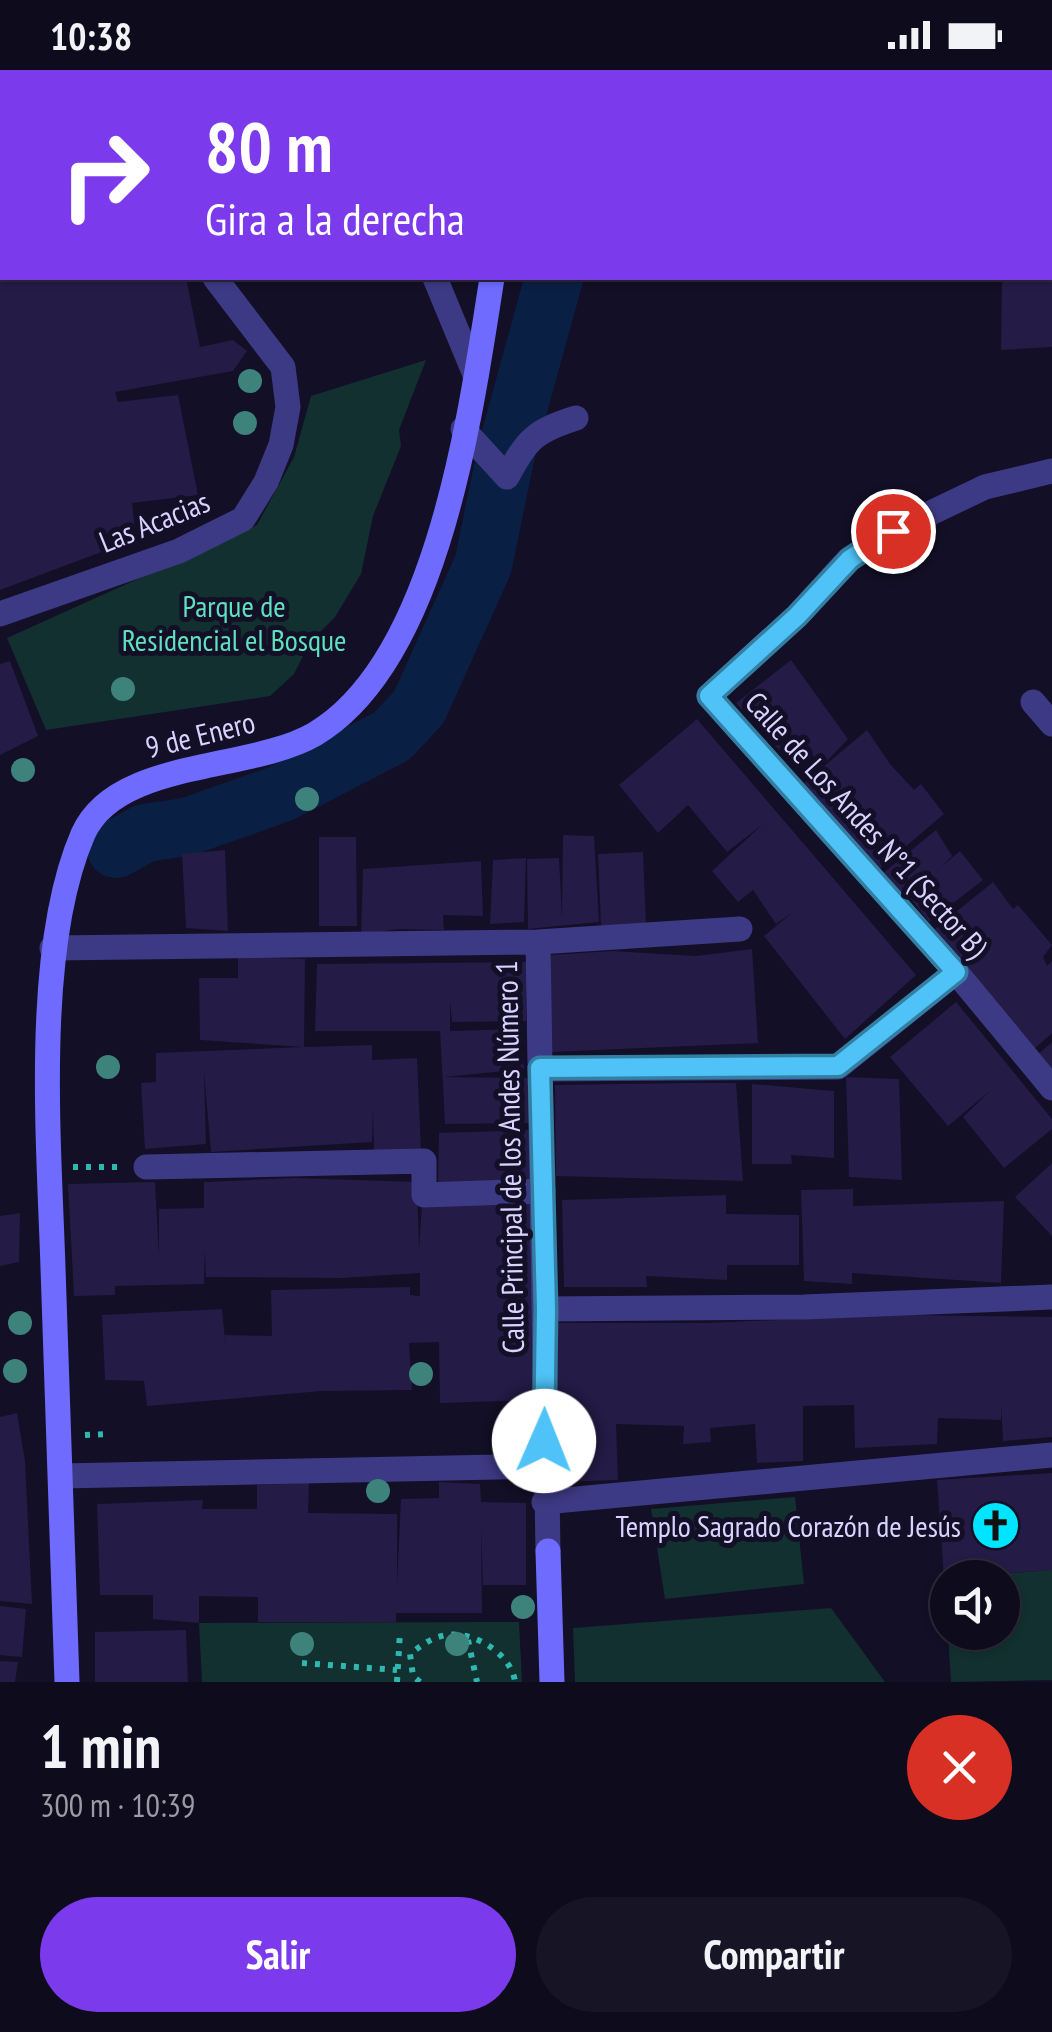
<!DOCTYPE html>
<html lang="es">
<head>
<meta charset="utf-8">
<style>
  body { margin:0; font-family:"PT Sans Narrow",sans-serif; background:#171425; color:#f1f3f6; height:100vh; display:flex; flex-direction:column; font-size:38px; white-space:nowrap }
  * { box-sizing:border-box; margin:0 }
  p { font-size:32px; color:#9b9ba3 }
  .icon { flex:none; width:55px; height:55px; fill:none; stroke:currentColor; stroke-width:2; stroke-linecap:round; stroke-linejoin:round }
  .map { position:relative; height:1612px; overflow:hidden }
  .side { display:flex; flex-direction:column; background:#0e0b1c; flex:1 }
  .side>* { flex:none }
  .hud { position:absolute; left:0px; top:0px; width:1052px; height:210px; box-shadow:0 2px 8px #0004,0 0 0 2px #2e2b3b; background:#7c3aed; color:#fff; overflow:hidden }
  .controls { position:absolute; left:930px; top:1490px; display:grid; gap:20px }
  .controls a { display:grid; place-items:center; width:90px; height:90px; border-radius:50%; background:#0e0b1c; box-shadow:0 2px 8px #0004,0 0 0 2px #2e2b3b; font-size:50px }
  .pin { position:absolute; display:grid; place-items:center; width:85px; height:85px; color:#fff; margin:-42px; border:5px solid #fff; border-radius:50%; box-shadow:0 2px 10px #0007 }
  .me { position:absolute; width:110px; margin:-55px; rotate:1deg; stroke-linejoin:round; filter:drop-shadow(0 0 8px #0008) }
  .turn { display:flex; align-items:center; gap:35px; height:210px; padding:0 40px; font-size:45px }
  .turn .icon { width:130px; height:130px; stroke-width:2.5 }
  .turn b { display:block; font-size:70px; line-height:85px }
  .round { display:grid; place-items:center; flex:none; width:105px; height:105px; border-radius:52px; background:#171425 }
  .summary { display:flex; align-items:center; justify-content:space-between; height:170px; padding:0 40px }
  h1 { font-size:60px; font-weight:700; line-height:75px }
  .cta { display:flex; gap:20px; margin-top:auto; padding:20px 40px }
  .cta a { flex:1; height:115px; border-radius:60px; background:#7c3aed; color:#fff; font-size:40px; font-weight:700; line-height:115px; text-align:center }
  .cta a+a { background:#171425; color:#f1f3f6 }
  .status { display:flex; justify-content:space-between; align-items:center; height:70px; padding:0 50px; background:#0e0b1c; direction:ltr }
  .status svg { height:28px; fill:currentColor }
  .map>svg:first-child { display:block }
  .green { fill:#12302f }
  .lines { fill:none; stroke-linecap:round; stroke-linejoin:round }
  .river { stroke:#0a1f44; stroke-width:58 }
  .building { fill:#241b47 }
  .path { stroke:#2fb8b0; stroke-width:6; stroke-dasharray:5 8; stroke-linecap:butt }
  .street { stroke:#3d3a85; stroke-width:25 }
  .secondary { stroke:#6f6bff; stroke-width:25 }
  .tree { fill:#3d827b }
  .route-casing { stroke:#337fa1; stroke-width:25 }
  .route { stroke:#4fc3f7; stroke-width:18 }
  .labels { text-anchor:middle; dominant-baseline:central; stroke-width:10; stroke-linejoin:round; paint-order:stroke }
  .street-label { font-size:30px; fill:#d9d4ff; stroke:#130f26 }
  .park-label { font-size:30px; fill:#5fe0c0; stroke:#130f26 }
  .poi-label { font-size:30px; fill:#d9d4ff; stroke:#130f26; text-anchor:end }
</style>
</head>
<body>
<div class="status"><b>10:38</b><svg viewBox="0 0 49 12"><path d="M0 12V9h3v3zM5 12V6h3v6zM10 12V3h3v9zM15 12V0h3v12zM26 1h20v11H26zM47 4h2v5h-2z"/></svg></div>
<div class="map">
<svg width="1052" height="1612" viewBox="0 0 1052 1612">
  <rect width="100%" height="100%" fill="#130f26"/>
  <path class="green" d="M426,290L399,360L401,376L373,446L361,504L335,547L310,572L294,604L270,626L46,660L7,568L257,455L294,387L311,326Z
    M795,1427L804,1514L665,1529L651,1439Z
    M1052,1500V1610L951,1612L948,1563L1002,1562V1508L960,1507Z
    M831,1538L885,1612H575L573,1558Z
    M519,1552L522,1612H202L199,1553Z"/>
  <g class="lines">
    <path class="river" d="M572,2L573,0
      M116,779L145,763L186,757L280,724L392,666L419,637L483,495L507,379L554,208"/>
  </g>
  <path class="building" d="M18,208H186L200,277L233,270L247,281L233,301L115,322L118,332L178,325L198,425L132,433L136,469L0,520V211Z
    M1002,208H1052V277L1001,280Z
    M791,590L848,669L822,696L797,667L783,684L736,633Z
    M10,591L38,666L0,685V594Z
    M697,649L916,905L845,969L764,866L793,842L776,854L753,820L738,832L712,801L763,754L727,782L688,735L658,763L619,715Z
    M867,660L890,694L914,720L921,714L944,744L876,802L803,714Z
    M936,760L952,786L941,797L960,781L983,810L929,852L908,825L902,830L882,804Z
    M563,765L594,766L599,852L528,859L527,789L559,788L562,848Z
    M319,767H356L357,856H319Z
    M225,780L228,861L186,858L182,784Z
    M643,782L646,854L601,856L598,784Z
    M526,788L524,852L490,854L493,790Z
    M481,791L483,846L443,845L444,860L397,859L361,865L363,799Z
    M993,812L1013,839L1018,835L1052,875L1043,887L1047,896L1052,891V963L1032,981L930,863Z
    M752,879L758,973L551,982V885L612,881L696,886Z
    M238,887L305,889L304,977L372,975V990L417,988L421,1081H374L373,1040L372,1072L211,1082L204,1002L206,1074L145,1079L141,1013L156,1012V983L304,977L200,970L199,908H238Z
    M526,892V951L452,952L450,930V961L520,959L524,999L444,1007L529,1008L530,1053L445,1054L440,961H315L317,894Z
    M956,932L1052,1049V1059L1004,1098L963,1047L991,1020L948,1056L890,987Z
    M1052,972V1005L1037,985Z
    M846,1007L899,1009L902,1110L849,1107Z
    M687,1013H736L743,1111L556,1106L555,1015Z
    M752,1014L834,1021V1088L791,1085L792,1094H752Z
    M532,1060L529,1113L438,1115L439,1063Z
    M1052,1093V1166L1015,1127Z
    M294,1108L417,1112L419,1179L422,1134L533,1128L534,1330L440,1333L439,1272L409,1273L412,1320L322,1321L147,1336L144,1311L105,1310L102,1245L222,1239L226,1279L225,1265L272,1266L271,1220L410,1217V1225L420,1226V1203L341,1208L206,1207L205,1181L204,1214L115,1216V1225L74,1226L68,1114L155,1112L159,1185V1139L204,1138V1112Z
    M853,1119V1136L1004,1131L1001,1213L852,1203V1214L804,1211L801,1120Z
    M726,1125V1144L799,1145V1195H727V1210L646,1206L647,1217H564L562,1130Z
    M20,1143L19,1192L0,1196V1146Z
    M902,1245L1052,1247V1367L1003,1371L1001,1334V1350L938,1348L937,1374L855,1378L854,1335L803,1336V1391L757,1393L755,1354L710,1358L711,1372L683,1374L684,1356L616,1354L618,1410L557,1412L555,1253H704Z
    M17,1343L25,1391L32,1534L0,1531V1347Z
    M1052,1403V1500L944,1508L937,1410Z
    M439,1412L480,1414L481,1432L526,1433V1515H483L481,1457L482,1543H396V1552H258V1527L199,1526V1553L153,1549V1525H100L97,1434L203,1430L202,1439H257V1415L309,1413L308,1443L397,1444V1515L401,1429L439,1428Z
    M0,1536L26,1539L22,1587L0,1585Z
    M186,1560L188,1612H95V1562Z
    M0,1591L18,1592L15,1612H0Z"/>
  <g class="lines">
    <path class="path" d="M844,2V0
      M73,1097H120
      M85,1365L109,1364
      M468,1570L477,1612
      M302,1593L397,1600
      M397,1612L400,1562
      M420,1612L413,1606L410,1584C422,1575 432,1567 447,1565C475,1561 512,1585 515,1612"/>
    <path class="street" d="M63,0L64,2
      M330,0L332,2
      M0,182H2
      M1050,187H1052
      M435,208L476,307
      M463,359L507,407C527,369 535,361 576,348
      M1052,401L985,417L893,461L849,489L797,546L709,626L956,902L1052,1018
      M0,544L179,481L243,449L266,412L281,375L288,337L283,297L215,208
      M1033,632L1052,654
      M538,872L548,1481
      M52,878L538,872L740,859
      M540,999L838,997L956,902
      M146,1097L424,1091V1125L543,1121
      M546,1239L804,1237L1052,1227
      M61,1406L544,1396
      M544,1432L1052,1385"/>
    <path class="secondary" d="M506,2V0
      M548,1481L552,1612
      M67,1612C63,1474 58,1336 53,1198C49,1072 33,879 83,764C116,689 250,702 315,664C439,590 471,340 492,208"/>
  </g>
  <g class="tree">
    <circle cx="250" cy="311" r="12"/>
    <circle cx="245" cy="353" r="12"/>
    <circle cx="123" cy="619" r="12"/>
    <circle cx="23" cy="700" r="12"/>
    <circle cx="307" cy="729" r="12"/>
    <circle cx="108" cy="997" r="12"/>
    <circle cx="20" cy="1253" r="12"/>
    <circle cx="15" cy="1301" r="12"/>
    <circle cx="421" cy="1304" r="12"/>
    <circle cx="378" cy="1421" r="12"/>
    <circle cx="523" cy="1537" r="12"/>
    <circle cx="302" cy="1574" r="12"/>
    <circle cx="457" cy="1574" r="12"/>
  </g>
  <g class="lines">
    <defs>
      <path id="route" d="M544,1371L546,1239L540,998L838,996L956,902L709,626L797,546L850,489L893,461"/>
    </defs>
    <use href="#route" class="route-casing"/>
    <use href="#route" class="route"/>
  </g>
  <defs>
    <symbol id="church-disc" viewBox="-11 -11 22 22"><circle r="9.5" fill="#00e5ff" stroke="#130f26"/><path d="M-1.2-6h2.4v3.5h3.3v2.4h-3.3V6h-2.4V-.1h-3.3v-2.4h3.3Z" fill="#111"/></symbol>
  </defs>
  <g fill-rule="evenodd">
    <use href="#church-disc" x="968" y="1428" width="55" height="55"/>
  </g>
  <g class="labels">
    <g class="street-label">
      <text transform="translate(154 451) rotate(-22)">Las Acacias</text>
      <text transform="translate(200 664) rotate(-14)">9 de Enero</text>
      <text transform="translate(867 754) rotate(48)">Calle de Los Andes N°1 (Sector B)</text>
      <text transform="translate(509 1087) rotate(-91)">Calle Principal de los Andes Número 1</text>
    </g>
    <g class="park-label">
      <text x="234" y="535">Parque de<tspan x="234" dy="34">Residencial el Bosque</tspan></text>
    </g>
    <g class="poi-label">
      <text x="961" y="1455">Templo Sagrado Corazón de Jesús</text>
    </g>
  </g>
</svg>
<div class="controls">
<a><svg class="icon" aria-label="sound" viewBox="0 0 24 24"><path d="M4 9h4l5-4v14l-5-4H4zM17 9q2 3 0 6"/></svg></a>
</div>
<div class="pin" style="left:893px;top:461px;background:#d93025"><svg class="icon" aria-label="arrive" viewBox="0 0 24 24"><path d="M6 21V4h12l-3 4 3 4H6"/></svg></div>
<svg class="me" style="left:544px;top:1371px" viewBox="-20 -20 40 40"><circle r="19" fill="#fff"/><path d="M0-13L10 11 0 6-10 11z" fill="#4fc3f7"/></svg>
<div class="hud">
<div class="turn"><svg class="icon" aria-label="right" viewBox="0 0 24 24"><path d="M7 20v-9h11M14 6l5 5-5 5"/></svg><div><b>80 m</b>Gira a la derecha</div></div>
</div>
</div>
<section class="side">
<div class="summary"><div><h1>1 min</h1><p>300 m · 10:39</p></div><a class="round" style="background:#d93025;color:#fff"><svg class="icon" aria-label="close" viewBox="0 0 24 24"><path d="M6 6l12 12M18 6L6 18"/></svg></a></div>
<div class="cta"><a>Salir</a><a>Compartir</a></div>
</section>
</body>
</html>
